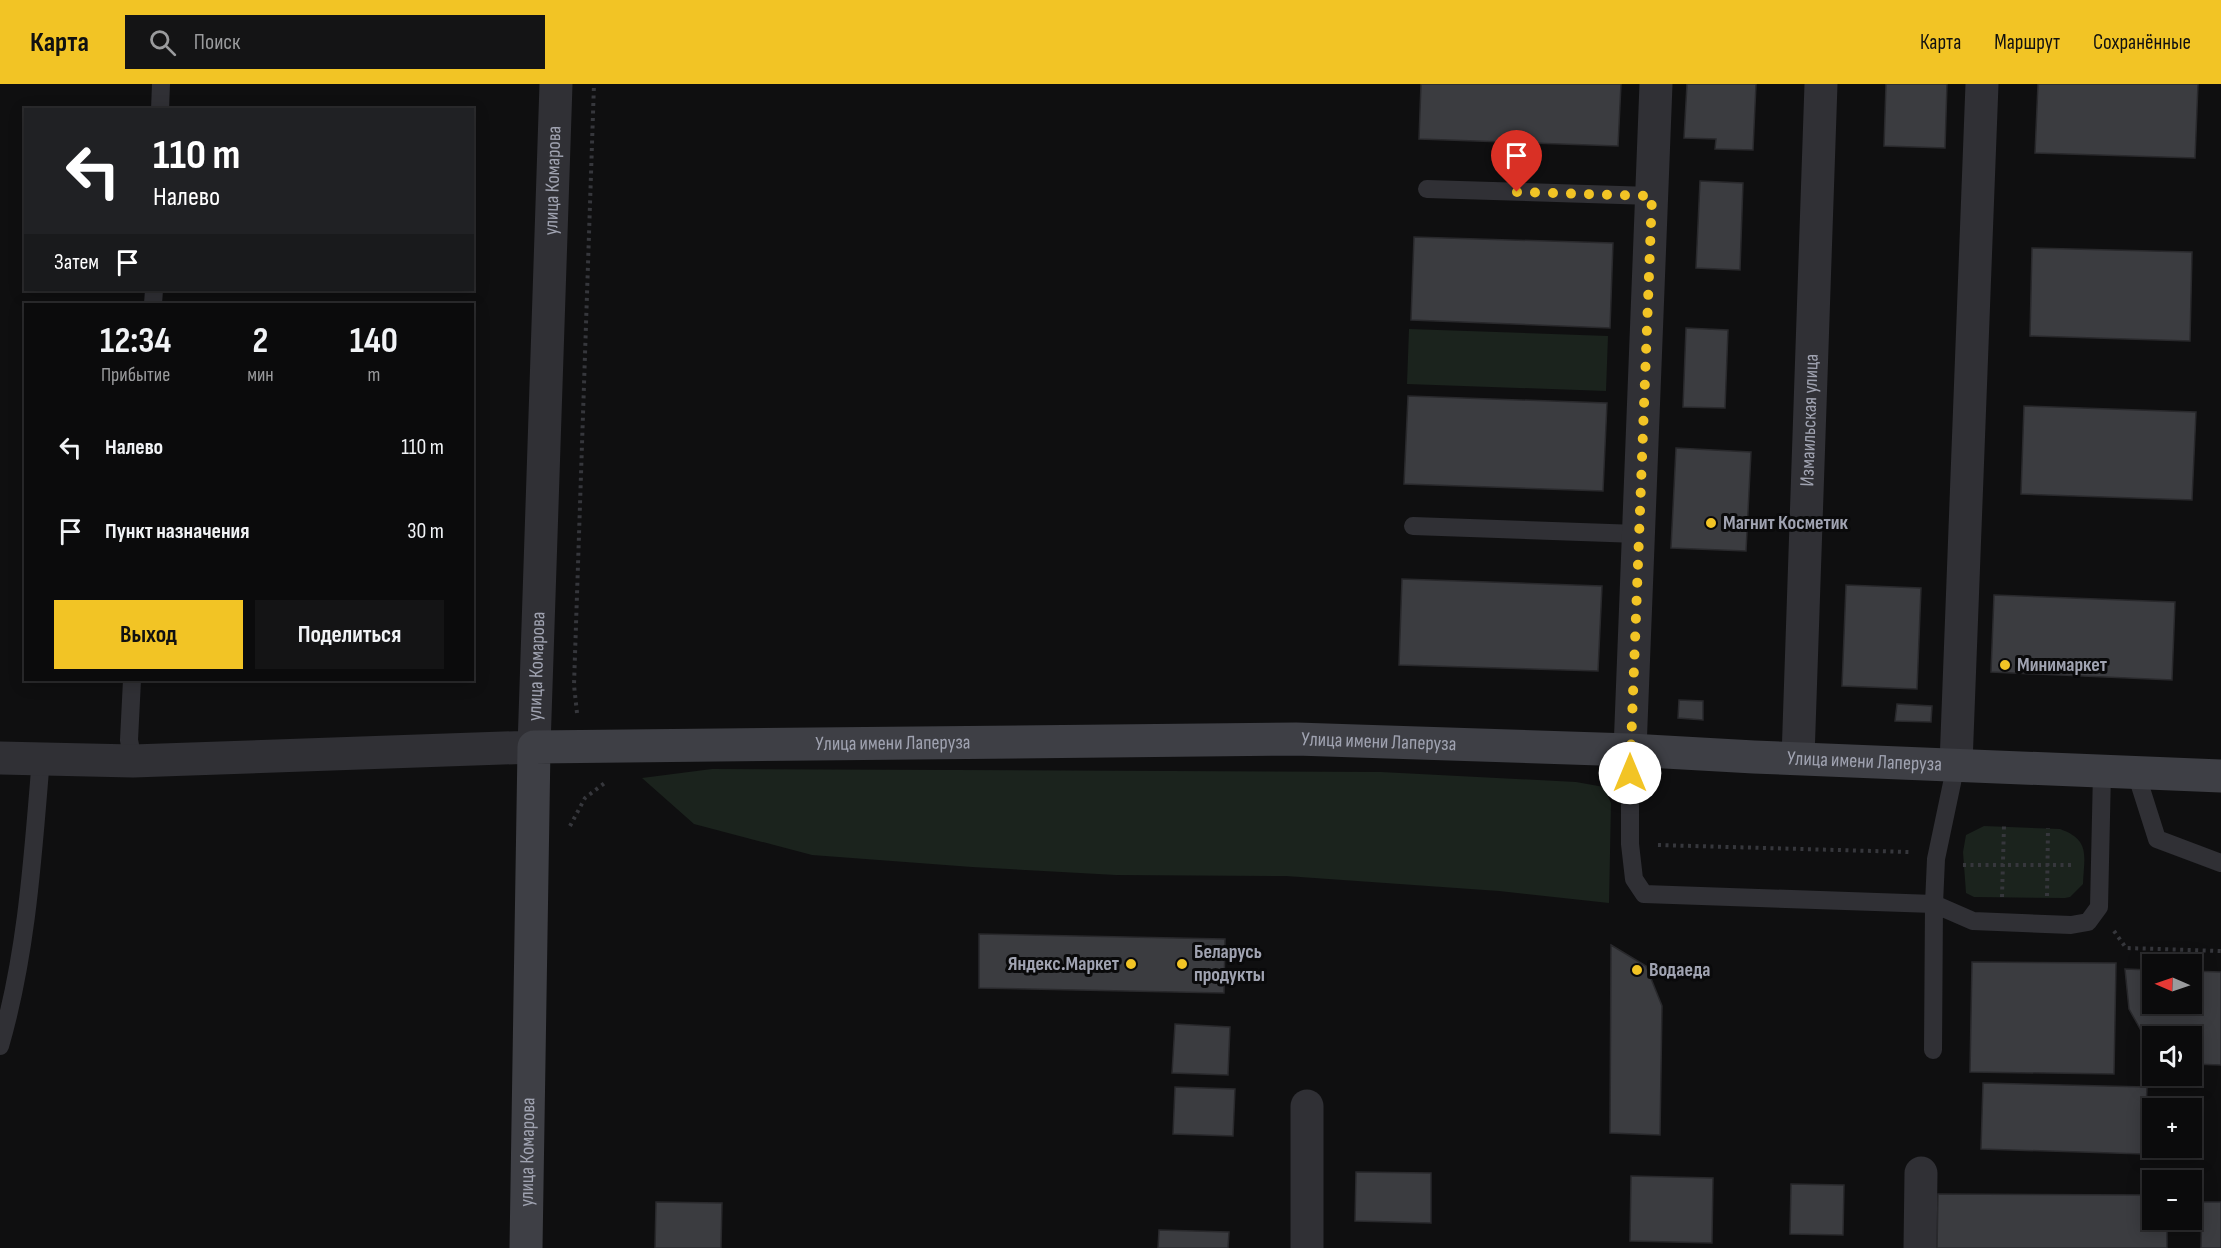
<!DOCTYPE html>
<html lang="ru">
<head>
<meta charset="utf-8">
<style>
  body { margin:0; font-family:"Sofia Sans Condensed",sans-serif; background:#141415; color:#f1f3f6; height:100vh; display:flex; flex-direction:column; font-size:22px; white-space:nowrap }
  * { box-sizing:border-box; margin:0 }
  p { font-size:20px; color:#9a9b9d }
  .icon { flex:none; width:33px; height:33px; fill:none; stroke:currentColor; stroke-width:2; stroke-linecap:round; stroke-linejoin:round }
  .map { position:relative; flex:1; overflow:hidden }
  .sheet { position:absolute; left:24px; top:219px; width:450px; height:378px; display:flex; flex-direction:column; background:#0b0b0c; border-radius:0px; box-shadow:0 3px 15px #0003,0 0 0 2px #2b2b2d }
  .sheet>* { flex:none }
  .banner { position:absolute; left:24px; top:24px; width:450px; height:183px; border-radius:0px; box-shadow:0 3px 15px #0003,0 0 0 2px #2b2b2d; background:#202124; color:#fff; overflow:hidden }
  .needle { width:39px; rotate:272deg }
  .fabs { position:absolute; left:2142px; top:870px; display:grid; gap:12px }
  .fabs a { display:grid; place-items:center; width:60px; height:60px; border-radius:0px; background:#0b0b0c; box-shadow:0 3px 15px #0003,0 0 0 2px #2b2b2d; font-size:30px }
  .pin { position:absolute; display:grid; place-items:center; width:51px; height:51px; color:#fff; margin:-62px -26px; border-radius:50% 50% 50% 0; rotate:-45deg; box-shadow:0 0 6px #0007 }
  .pin .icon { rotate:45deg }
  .me { position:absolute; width:66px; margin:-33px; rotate:0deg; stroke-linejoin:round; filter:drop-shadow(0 0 4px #0008) }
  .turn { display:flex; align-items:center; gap:21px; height:126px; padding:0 30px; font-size:27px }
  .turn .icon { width:78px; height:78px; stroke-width:2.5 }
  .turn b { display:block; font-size:42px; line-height:51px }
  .then { display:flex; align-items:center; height:57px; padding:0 30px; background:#0003; gap:12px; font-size:22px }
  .eta { display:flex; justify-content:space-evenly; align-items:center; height:102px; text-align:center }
  .eta b { font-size:36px; font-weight:700; line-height:42px }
  .primary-button { display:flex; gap:12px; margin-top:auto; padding:12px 30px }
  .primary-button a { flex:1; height:69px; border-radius:0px; background:#f2c425; color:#111; font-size:24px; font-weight:700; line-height:69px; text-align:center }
  .primary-button a+a { background:#141415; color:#f1f3f6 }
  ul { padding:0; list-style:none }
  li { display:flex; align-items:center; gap:18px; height:84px; padding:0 30px }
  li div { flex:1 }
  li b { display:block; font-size:22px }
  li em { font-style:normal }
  header { display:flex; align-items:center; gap:36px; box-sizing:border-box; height:84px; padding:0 30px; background:#f2c425; color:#111 }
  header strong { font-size:28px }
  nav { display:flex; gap:33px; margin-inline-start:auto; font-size:21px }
  .search { width:420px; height:54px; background:#141415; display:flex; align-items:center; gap:15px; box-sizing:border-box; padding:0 21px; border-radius:0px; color:#9a9b9d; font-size:22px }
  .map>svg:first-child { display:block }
  .green { fill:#1b231d }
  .building { fill:#3b3c40; stroke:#29292c; stroke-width:1.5 }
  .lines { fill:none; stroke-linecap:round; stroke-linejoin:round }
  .path { stroke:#36373c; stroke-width:4; stroke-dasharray:3 4.5; stroke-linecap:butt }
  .lane { stroke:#303035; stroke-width:18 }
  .street { stroke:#303035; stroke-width:33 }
  .secondary { stroke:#3e3f45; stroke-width:33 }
  .route { stroke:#f2c425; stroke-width:10; stroke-dasharray:0 18 }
  .poi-dot { fill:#f2c425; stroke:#0a0a0b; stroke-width:2 }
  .labels { text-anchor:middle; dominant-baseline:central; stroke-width:6; stroke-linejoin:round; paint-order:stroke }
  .street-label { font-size:20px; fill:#a0a3b1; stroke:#0a0a0b }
  .poi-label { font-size:20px; font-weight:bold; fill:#a0a3b1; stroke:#0a0a0b; text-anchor:start }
</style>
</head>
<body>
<header>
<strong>Карта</strong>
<div class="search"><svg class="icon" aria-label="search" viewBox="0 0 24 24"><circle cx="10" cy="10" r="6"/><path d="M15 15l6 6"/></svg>Поиск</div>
<nav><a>Карта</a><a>Маршрут</a><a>Сохранённые</a></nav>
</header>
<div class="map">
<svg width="2221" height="1164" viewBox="0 0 2221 1164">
  <rect width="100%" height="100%" fill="#0f0f10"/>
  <path class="green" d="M1409,245L1608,252L1606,307L1407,300Z
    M712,685L1381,688L1576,698L1604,703L1611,719L1609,819L1499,807L1286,792L1116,791L972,783L812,771L694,740L642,694Z
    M1984,742L2060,745C2091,756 2084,772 2083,800L2070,813L2065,814L1974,813L1966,809L1963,768L1966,751Z"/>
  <path class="building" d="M1421,0H1621L1618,62L1419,55Z
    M1687,0H1756L1753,66L1715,65L1716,55L1684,54Z
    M1886,0H1947L1945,64L1884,62Z
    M2038,0H2198L2195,74L2035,69Z
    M1700,97L1743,99L1740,186L1696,184Z
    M1414,153L1613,159L1610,244L1411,236Z
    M2032,164L2192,168L2190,257L2030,252Z
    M1686,244L1728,246L1725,324L1683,323Z
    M1408,312L1607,319L1603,407L1404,400Z
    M2024,322L2196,328L2192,416L2021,410Z
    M1676,364L1751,368L1746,467L1671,464Z
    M1402,495L1602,502L1598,587L1399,581Z
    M1846,501L1921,504L1917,605L1842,602Z
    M1994,511L2175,518L2172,596L1991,588Z
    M1679,616L1703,617V636L1678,634Z
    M1897,620L1932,622L1931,638L1895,637Z
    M979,850L1225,855L1224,909L979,904Z
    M1611,861L1646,882L1662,922L1660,1051L1610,1049Z
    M1972,878L2116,879L2114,990L1970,988Z
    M2125,885L2152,886V920H2192V887L2221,888V981L2192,980V952H2152V966L2129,925Z
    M1175,940L1230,943L1228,991L1172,989Z
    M1983,999L2147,1003L2144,1070L1981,1065Z
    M1175,1003L1235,1005L1233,1052L1173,1050Z
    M1356,1088L1431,1089V1139L1355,1137Z
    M1631,1092L1713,1094L1712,1159L1630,1157Z
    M1791,1100L1844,1101L1843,1151L1790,1150Z
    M1938,1110L2152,1111V1136H2167V1164H1937Z
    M656,1118L722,1119L721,1164H655Z
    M2202,1118H2221V1164H2201Z
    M1159,1146L1229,1148L1228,1164H1158Z"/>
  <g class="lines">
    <path class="path" d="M577,629L574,601L594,0
      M570,742L585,714L606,698
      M1658,761L1909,768
      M1963,781H2074
      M2047,812L2048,744
      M2002,813L2004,742
      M2114,847L2126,864L2221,867"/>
    <path class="lane" d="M160,26L161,0
      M1427,105L1652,112
      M153,220L154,206
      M1413,442L1638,450
      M132,596L129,656L133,677
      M1630,666V760L1634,795L1644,810L1934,820L1933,966
      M1956,680L1936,775L1934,820L1973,837L2071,841L2088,838L2099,823L2102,688
      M2136,689L2157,755L2221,779
      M0,962C27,869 33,770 41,674"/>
    <g class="street">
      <path d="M1630,666L1656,0"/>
      <path id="s1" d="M0,674L133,677L534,663L556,0"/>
      <path id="s2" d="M1798,674L1821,0"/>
      <path d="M1956,680L1982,0"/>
      <path d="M1307,1164V1022"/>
      <path d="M1920,1164L1921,1089"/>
    </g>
    <path class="secondary" id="s3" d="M526,1164L534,663L1296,655L1630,666L1754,673L2221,692"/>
  </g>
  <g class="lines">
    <path class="route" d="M1517,108L1652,112L1630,689"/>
  </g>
  <g class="poi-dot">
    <circle cx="1711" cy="439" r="6"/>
    <circle cx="2005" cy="581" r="6"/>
    <circle cx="1131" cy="880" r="6"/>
    <circle cx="1182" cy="880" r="6"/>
    <circle cx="1637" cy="886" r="6"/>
  </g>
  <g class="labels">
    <g class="street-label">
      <text stroke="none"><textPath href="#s1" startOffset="1101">улица Комарова</textPath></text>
      <text stroke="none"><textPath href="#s2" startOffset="338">Измаильская улица</textPath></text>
      <text stroke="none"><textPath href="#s1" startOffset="615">улица Комарова</textPath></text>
      <text stroke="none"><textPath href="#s3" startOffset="1346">Улица имени Лаперуза</textPath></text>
      <text stroke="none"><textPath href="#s3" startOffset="860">Улица имени Лаперуза</textPath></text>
      <text stroke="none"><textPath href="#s3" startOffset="1832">Улица имени Лаперуза</textPath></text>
      <text stroke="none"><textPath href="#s3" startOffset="96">улица Комарова</textPath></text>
    </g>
    <g class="poi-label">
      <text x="1723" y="439">Магнит Косметик</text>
      <text x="2017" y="581">Минимаркет</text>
      <text x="1194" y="868">Беларусь<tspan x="1194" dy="23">продукты</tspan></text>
      <text x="1119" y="880" text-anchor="end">Яндекс.Маркет</text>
      <text x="1649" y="886">Водаеда</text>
    </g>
  </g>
</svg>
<div class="fabs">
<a><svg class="needle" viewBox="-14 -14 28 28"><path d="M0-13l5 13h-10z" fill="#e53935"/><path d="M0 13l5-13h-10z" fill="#9a9b9d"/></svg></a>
<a><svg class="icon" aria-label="sound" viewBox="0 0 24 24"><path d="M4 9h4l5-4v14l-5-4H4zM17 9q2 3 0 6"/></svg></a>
<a>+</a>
<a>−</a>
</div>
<div class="pin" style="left:1517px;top:108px;background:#d93025"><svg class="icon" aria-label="arrive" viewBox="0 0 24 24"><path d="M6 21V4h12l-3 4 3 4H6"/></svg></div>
<svg class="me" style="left:1630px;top:689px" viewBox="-20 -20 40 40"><circle r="19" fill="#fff"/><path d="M0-13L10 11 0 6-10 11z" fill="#f2c425"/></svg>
<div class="banner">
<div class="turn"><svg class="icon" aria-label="left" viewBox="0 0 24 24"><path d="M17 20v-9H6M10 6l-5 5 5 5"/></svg><div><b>110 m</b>Налево</div></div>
<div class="then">Затем<svg class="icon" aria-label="arrive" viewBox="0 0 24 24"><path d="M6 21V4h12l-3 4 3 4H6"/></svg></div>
</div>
<section class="sheet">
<div class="eta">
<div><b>12:34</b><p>Прибытие</p></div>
<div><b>2</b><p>мин</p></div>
<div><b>140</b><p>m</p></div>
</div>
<ul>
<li><svg class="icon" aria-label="left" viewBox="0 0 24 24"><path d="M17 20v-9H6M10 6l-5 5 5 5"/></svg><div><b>Налево</b></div><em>110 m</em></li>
<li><svg class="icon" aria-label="arrive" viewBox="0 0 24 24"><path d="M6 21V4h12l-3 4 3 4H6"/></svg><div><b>Пункт назначения</b></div><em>30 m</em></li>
</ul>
<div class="primary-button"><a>Выход</a><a>Поделиться</a></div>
</section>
</div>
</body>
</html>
